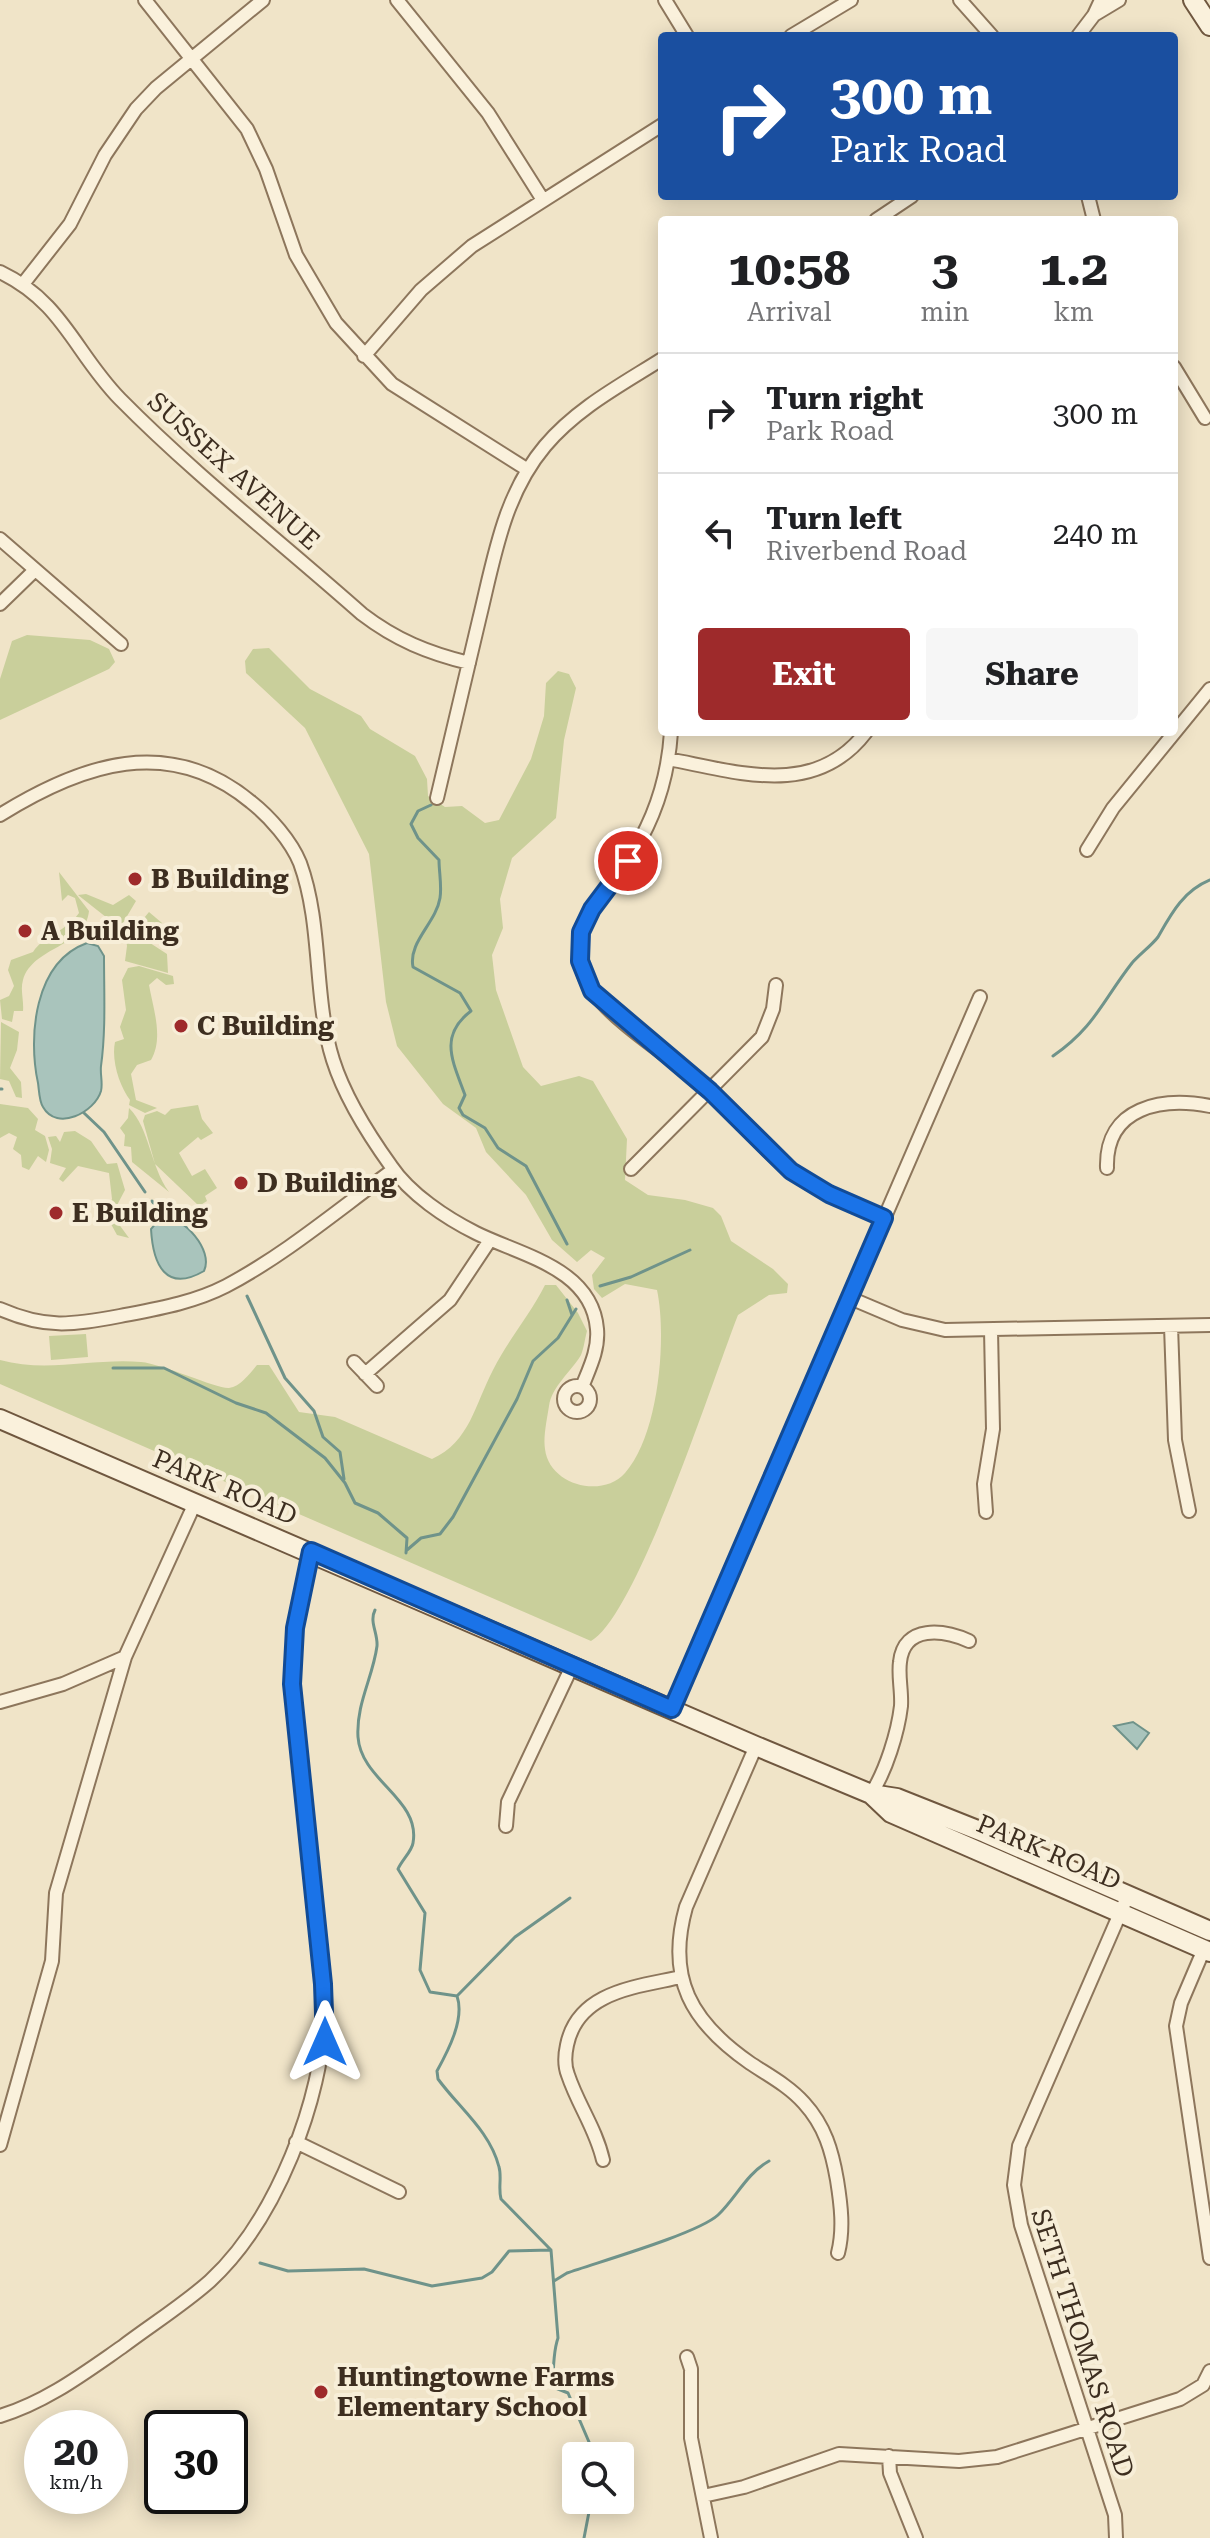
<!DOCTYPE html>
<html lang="en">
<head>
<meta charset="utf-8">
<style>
  body { margin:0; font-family:"Roboto Serif",serif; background:#f6f6f6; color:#202124; height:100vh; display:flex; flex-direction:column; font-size:30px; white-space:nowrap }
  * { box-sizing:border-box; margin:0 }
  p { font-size:26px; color:#757577 }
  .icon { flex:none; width:44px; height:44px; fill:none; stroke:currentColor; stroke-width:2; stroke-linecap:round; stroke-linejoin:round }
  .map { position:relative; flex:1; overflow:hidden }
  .side { position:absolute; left:658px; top:216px; width:520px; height:520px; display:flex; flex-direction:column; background:#fff; border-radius:8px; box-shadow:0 4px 20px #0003 }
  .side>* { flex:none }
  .top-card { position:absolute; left:658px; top:32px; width:520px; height:168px; border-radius:8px; box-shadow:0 4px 20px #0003; background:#1a4fa0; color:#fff; overflow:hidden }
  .fabs { position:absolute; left:562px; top:2442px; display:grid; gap:16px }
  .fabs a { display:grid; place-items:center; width:72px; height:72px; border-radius:8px; background:#fff; box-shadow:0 4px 20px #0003; font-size:40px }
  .speed { position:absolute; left:24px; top:2410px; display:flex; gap:16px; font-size:40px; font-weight:700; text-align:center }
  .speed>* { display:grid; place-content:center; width:104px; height:104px; border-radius:50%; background:#fff; box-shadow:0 4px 20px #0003; line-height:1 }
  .speed small { font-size:20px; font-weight:400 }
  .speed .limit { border:4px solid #111; border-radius:12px; background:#fff; color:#111 }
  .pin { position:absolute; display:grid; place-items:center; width:68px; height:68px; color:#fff; margin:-34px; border:4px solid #fff; border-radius:50%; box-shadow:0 2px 8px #0007 }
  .me { position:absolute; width:88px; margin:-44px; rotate:0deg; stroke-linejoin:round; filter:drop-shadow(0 0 6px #0008) }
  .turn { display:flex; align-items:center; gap:28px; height:168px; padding:0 40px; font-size:36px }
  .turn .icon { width:104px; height:104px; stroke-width:2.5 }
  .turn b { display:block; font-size:56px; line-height:68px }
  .eta { display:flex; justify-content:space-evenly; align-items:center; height:136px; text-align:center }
  .eta b { font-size:48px; font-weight:700; line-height:56px }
  .action { display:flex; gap:16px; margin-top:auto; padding:16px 40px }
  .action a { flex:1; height:92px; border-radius:8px; background:#9e2a2b; color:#fff; font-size:32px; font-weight:700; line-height:92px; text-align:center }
  .action a+a { background:#f6f6f6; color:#202124 }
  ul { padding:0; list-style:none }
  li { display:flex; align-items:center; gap:24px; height:120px; padding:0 40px; border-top:2px solid #e0e0e0 }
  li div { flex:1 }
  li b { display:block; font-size:30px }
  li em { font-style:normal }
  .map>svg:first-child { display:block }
  .green { fill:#c9cf9b }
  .water { fill:#a9c4bc; stroke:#6f938a; stroke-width:2 }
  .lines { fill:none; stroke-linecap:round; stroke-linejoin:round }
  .stream { stroke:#6f938a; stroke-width:3 }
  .minor-casing { stroke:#8d765c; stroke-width:16 }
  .secondary-casing { stroke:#6f573f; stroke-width:22 }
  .minor { stroke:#faf1dc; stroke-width:12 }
  .secondary { stroke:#faf1dc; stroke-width:18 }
  .route-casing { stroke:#114b97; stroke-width:20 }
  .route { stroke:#1a73e8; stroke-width:14 }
  .poi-dot { fill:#9e2a2b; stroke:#f7eed8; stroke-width:3 }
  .labels { text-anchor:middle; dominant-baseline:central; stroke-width:8; stroke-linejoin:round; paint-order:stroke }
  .street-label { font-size:26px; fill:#3d2e20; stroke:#f7eed8 }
  .poi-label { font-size:26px; font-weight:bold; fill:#3d2e20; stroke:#f7eed8; text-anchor:start }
</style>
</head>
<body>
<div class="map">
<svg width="1210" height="2538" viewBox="0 0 1210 2538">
  <rect width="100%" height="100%" fill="#f0e4c8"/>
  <path class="green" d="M27,635L90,640L109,649L115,662L109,669L0,720V679L12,641Z
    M269,648L310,689L361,716L370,729L415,756L427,779L428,796L445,807L462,806L485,823L499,820L531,759L544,716L546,683L558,671L569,674L576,688L564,740L556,818L512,858L500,899L503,928L492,955L496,990L523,1067L541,1086L579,1076L593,1081L627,1139L625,1180L648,1195L685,1200L713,1208L721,1216L731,1241L773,1269L788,1284L787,1293L769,1295L738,1315C714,1376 637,1616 591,1641L0,1384V1360C47,1373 93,1358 141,1362C163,1364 217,1389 229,1388C241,1386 249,1374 257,1365H269L299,1412L335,1417L432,1459C470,1442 475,1404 493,1370C508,1340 530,1315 545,1285H556L578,1313L587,1331C585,1338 584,1348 581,1355C571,1372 552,1386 549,1406C547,1419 543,1437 545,1449C549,1485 602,1499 625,1473C659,1435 667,1337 657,1290L625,1284L602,1298L594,1289L592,1275L605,1258L591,1250L577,1262L552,1240L526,1195L486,1152L476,1128L443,1104L397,1046L386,1002L369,854L305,728L246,673L245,661L253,649Z
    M59,872L89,911C85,948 33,946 23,980C20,990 24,1000 23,1011H14L12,1022L2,1019L0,1000L9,996L14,986L8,970L11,960L33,952C45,934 66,932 79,913L75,898L68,895L62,901Z
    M86,894L113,905L129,895L136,901L123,923L116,925L78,895Z
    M149,912L162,923L147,941L167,954L168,973L125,961L127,946L124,926L130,918L139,924Z
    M139,966L173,976L174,984L166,985L157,978L149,985C153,1008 164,1038 151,1060L137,1065L131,1074L136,1100L157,1108L145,1113L129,1105L130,1100C120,1087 111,1061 115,1042L124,1039L120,1027L126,1010L122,980L128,968Z
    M1,1022L19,1032L17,1050L10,1068L21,1082L22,1098L16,1097L9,1081L0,1079Z
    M0,1104L28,1108L38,1119L35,1130L45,1136L49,1150L46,1162L38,1156L29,1170L22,1167L21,1155L13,1149L17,1137L9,1133L0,1138Z
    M198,1105L202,1119L213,1133L201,1140L198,1137L179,1153L192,1176L205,1169L217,1188L205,1196L207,1201L199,1206L155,1164L143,1121L145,1115L157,1111L165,1115L171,1109Z
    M129,1108C150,1129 150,1166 169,1192L132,1162L131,1147L124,1146L125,1135L120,1128L128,1118Z
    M75,1131L91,1141L107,1164L117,1163L125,1190L115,1209L118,1223L129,1238L117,1235L105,1213L112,1199L109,1173L78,1166L63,1182L59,1179L66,1168L50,1163L52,1149L48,1137L56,1136L60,1142L64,1132Z
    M86,1334L88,1357L51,1360L49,1336Z"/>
  <path class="water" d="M87,943L98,946L104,956C104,993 106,1030 101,1066C100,1074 103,1083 101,1091C95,1112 57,1132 43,1107C39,1101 39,1089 38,1083C28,1037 34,962 87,943Z
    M162,1216C183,1216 214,1250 204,1271C166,1293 153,1265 151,1229Z
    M1133,1722L1149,1733L1137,1749L1114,1726Z"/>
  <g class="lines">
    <path class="stream" d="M431,805L418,811L411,824L418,838L439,860C439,872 442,886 440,898C436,923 408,942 413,967L460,993L471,1011C438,1036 453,1062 465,1095L459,1108L463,1115L485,1128L498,1148L526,1166L567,1244
      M1053,1056C1095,1027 1103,1000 1132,963C1140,954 1152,945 1158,937C1171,914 1183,891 1210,880
      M0,1089H2
      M84,1113L104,1132L145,1192
      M152,1201L164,1217
      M600,1286L631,1277L690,1250
      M247,1296L285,1378L314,1411L323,1437L340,1452L344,1479
      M567,1300L572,1315
      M113,1368H164L236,1403L266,1413L325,1458L345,1483L355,1503L378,1513L407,1538L406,1553
      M407,1550L421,1538L440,1534L453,1517L517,1399L533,1361L558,1338L576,1309
      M375,1610C369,1622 378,1633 377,1646C373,1677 356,1704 358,1737C361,1781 421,1799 413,1843C412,1851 402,1860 398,1869L425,1913L420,1970L430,1992L457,1996
      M457,1996C465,2019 448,2051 437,2071L438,2079C459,2108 490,2131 499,2167C502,2177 498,2188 501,2199L551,2250L558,2338C553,2352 553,2372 553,2387L568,2393L592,2449L599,2456
      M457,1996L515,1937L570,1898
      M260,2263L288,2271L364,2269L432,2286L482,2278L492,2272L509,2251L551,2250
      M554,2281L567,2273C598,2262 697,2234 718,2215C736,2198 746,2174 769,2161
      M584,2538L589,2512L598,2500"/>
    <defs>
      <path id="minor" d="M145,0L247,129L266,169L296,255L336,323L392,384L528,470
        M397,0L488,113L543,200
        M665,0L687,36
        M960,0L992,36
        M1101,0L1094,15L1119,0
        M791,36L851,0
        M1078,36L1094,15
        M1088,196L1094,220
        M876,220L912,196
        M0,272C63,302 75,353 120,399C195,475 282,543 362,614C396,640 428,653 469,663
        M23,284L70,224L105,155L136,109L156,88L263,0
        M364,356L421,290L472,246L662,125
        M1174,367L1205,418
        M0,539L121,644
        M0,604L35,570
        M671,732C668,779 653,824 626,863C611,886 587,907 581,934C577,954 581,976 593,992C622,1029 674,1058 709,1090C741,1119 766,1155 802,1179C827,1196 857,1206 884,1218
        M668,759C738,772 815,799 866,732
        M437,798C451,739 465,679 479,620C494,559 503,496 545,446C577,408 621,385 662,359
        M0,815C82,764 169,734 251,802C270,817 291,841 300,863C323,926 313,997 333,1060C345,1098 368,1134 391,1166C410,1194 446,1218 476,1233C520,1255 592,1268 597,1329C599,1350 589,1369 582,1387
        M1087,850L1113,808L1210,689
        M1107,1168C1105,1106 1163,1097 1210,1106
        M631,1169L762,1037L773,1009L776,985
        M850,1298L902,1320L945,1330L1210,1325
        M0,1309C46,1329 71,1325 120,1316C156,1309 193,1303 226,1286C285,1255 339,1209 393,1170
        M1171,1326L1175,1440L1189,1511
        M354,1362L377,1386
        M365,1374L450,1300L490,1240
        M564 1399a13 13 0 1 1 26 0a13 13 0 1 1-26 0Z
        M986,1512L984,1484L993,1429L991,1330
        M125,1657L195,1503
        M0,1702L63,1684L125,1657L56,1893L52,1961L0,2145
        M672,1709L980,997
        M756,1746L686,1907C666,1978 691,2022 750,2063C768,2075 789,2086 804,2103C825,2126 832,2151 837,2180C841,2205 844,2229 838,2253
        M871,1794C886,1771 898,1732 901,1706C902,1691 898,1676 900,1662C904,1624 944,1630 969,1641
        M506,1826L508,1802L573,1664
        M1204,1949L1181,2003L1176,2026L1210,2258
        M296,2142L399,2192
        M603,2160C596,2129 578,2105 568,2075C564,2065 565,2054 567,2045C578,1991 637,1987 681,1977
        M687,2357L691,2369V2438L711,2538
        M0,2416C46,2402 83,2374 122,2347C151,2325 183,2305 210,2281C276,2220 323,2099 325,2011L292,1684L295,1628L311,1551
        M889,2456L890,2473L916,2538
        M703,2496L744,2487L839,2454L959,2461L997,2457L1180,2399L1203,2385L1210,2371
        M1116,2538L1115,2515L1021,2225L1014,2185L1019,2146L1128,1895"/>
      <path id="secondary" d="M1193,0L1210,26
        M0,1419L756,1746L871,1794L897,1798L985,1833L1210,1931
        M871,1794L891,1813L1210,1952"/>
    </defs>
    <use href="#minor" class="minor-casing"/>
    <use href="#secondary" class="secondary-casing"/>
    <use href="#minor" class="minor"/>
    <use href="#secondary" class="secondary"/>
  </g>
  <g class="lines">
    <defs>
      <path id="route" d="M325,2042L323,1984L292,1684L295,1628L311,1551L672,1709L884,1218L829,1194L791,1171L710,1091L592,991L580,961L581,932L592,909L628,861"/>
    </defs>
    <use href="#route" class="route-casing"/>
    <use href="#route" class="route"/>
  </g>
  <g class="poi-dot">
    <circle cx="135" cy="879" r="8"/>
    <circle cx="25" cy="931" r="8"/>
    <circle cx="181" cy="1026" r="8"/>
    <circle cx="241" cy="1183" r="8"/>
    <circle cx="56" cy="1213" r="8"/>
    <circle cx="321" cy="2392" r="8"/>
  </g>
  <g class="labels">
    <g class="street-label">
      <text transform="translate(234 471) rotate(42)">SUSSEX AVENUE</text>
      <text transform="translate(225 1487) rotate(23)">PARK ROAD</text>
      <text transform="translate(1049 1852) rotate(23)">PARK ROAD</text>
      <text transform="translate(1083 2343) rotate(72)">SETH THOMAS ROAD</text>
    </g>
    <g class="poi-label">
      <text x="151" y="879">B Building</text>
      <text x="41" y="931">A Building</text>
      <text x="197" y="1026">C Building</text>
      <text x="257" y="1183">D Building</text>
      <text x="72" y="1213">E Building</text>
      <text x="337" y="2377">Huntingtowne Farms<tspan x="337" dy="30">Elementary School</tspan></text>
    </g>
  </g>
</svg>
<div class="fabs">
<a><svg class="icon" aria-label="search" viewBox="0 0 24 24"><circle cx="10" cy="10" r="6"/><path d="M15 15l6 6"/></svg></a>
</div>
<div class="speed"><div>20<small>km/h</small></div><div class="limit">30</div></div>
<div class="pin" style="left:628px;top:861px;background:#d93025"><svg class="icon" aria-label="arrive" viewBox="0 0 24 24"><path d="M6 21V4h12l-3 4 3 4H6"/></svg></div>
<svg class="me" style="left:325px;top:2042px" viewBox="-20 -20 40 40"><path d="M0-17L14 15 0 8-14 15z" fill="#1a73e8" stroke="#fff" stroke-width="4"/></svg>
<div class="top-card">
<div class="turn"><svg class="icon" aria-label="right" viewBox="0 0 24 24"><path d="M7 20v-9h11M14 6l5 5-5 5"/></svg><div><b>300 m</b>Park Road</div></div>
</div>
<section class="side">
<div class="eta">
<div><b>10:58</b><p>Arrival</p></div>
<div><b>3</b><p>min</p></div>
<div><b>1.2</b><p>km</p></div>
</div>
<ul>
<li><svg class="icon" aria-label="right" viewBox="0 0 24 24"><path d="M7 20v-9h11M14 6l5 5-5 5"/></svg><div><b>Turn right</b><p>Park Road</p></div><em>300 m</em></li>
<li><svg class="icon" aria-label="left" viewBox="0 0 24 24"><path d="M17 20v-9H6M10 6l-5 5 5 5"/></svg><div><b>Turn left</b><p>Riverbend Road</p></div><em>240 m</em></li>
</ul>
<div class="action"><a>Exit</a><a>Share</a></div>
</section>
</div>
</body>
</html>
